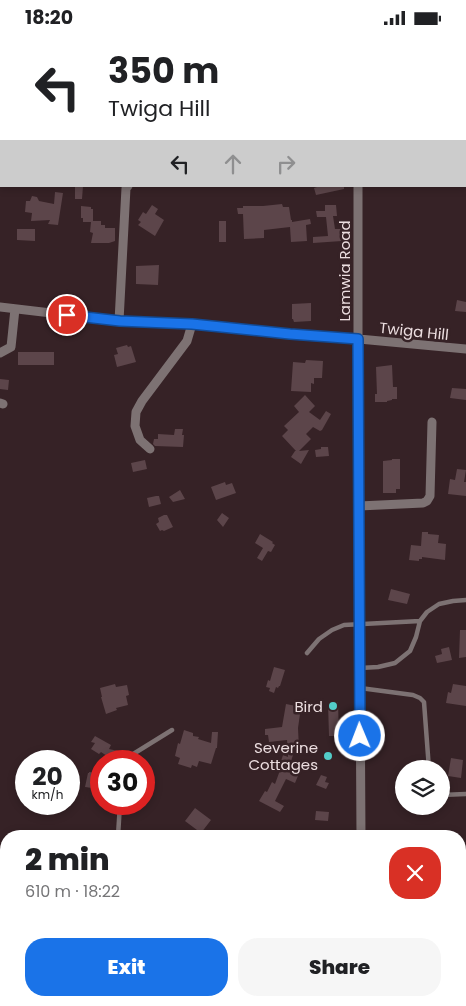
<!DOCTYPE html>
<html lang="en">
<head>
<meta charset="utf-8">
<style>
  body { margin:0; font-family:Poppins,sans-serif; background:#f6f6f6; color:#202124; height:100vh; display:flex; flex-direction:column; font-size:19px; white-space:nowrap }
  * { box-sizing:border-box; margin:0 }
  p { font-size:16px; color:#757577 }
  .icon { flex:none; width:28px; height:28px; fill:none; stroke:currentColor; stroke-width:2; stroke-linecap:round; stroke-linejoin:round }
  .map { position:relative; flex:1; overflow:hidden }
  .drawer { position:absolute; left:0px; top:795px; width:466px; height:176px; display:flex; flex-direction:column; background:#fff; border-radius:20px 20px 0 0; box-shadow:0 2px 8px #0003 }
  .drawer>* { flex:none }
  .banner { position:absolute; left:0px; top:0px; width:466px; height:152px; box-shadow:0 2px 8px #0003; background:#fff; color:#202124; overflow:hidden }
  .tools { position:absolute; left:395px; top:725px; display:grid; gap:10px }
  .tools a { display:grid; place-items:center; width:55px; height:55px; border-radius:50%; background:#fff; box-shadow:0 2px 8px #0003; font-size:25px }
  .speed { position:absolute; left:15px; top:715px; display:flex; gap:10px; font-size:25px; font-weight:700; text-align:center }
  .speed>* { display:grid; place-content:center; width:65px; height:65px; border-radius:50%; background:#fff; box-shadow:0 2px 8px #0003; line-height:1 }
  .speed small { font-size:12px; font-weight:400 }
  .speed .limit { border:8px solid #d22; background:#fff; color:#111 }
  .pin { position:absolute; display:grid; place-items:center; width:42px; height:42px; color:#fff; margin:-21px; border:2px solid #fff; border-radius:50%; box-shadow:0 1px 5px #0007 }
  .me { position:absolute; width:55px; margin:-28px; rotate:359deg; stroke-linejoin:round; filter:drop-shadow(0 0 4px #0008) }
  .turn { display:flex; align-items:center; gap:18px; height:105px; padding:0 25px; font-size:22px }
  .turn .icon { width:65px; height:65px; stroke-width:2.5 }
  .turn b { display:block; font-size:35px; line-height:42px }
  .lanes { display:flex; align-items:center; height:48px; padding:0 25px; background:#0003; justify-content:center; gap:25px; direction:ltr }
  .lanes .off { opacity:.35 }
  .round { display:grid; place-items:center; flex:none; width:52px; height:52px; border-radius:20px; background:#f6f6f6 }
  .summary { display:flex; align-items:center; justify-content:space-between; height:85px; padding:0 25px }
  h1 { font-size:30px; font-weight:800; line-height:38px }
  .action { display:flex; gap:10px; margin-top:auto; padding:10px 25px }
  .action a { flex:1; height:58px; border-radius:20px; background:#1a73e8; color:#fff; font-size:20px; font-weight:800; line-height:58px; text-align:center }
  .action a+a { background:#f6f6f6; color:#202124 }
  .status { display:flex; justify-content:space-between; align-items:center; height:35px; padding:0 25px; background:#fff; direction:ltr }
  .status svg { height:14px; fill:currentColor }
  .map>svg:first-child { display:block }
  .forest { fill:url(#forest-firs) }
  .building { fill:#5c454a }
  .lines { fill:none; stroke-linecap:round; stroke-linejoin:round }
  .service { stroke:#7d7273; stroke-width:4.5 }
  .minor { stroke:#7d7273; stroke-width:9 }
  .route-casing { stroke:#114b97; stroke-width:12 }
  .route { stroke:#1a73e8; stroke-width:9 }
  .poi-dot { fill:#53cdc9; stroke:#362226; stroke-width:2 }
  .labels { text-anchor:middle; dominant-baseline:central; stroke-width:5; stroke-linejoin:round; paint-order:stroke }
  .street-label { font-size:15px; fill:#ecdee0; stroke:#362226 }
  .poi-label { font-size:15px; fill:#ecdee0; stroke:#362226; text-anchor:end }
</style>
</head>
<body>
<div class="status"><b>18:20</b><svg viewBox="0 0 49 12"><path d="M0 12V9h3v3zM5 12V6h3v6zM10 12V3h3v9zM15 12V0h3v12zM26 1h20v11H26zM47 4h2v5h-2z"/></svg></div>
<div class="map">
<svg width="466" height="971" viewBox="0 0 466 971">
  <defs>
    <pattern id="forest-firs" width="22" height="20" patternUnits="userSpaceOnUse" patternTransform="scale(1.25)"><rect width="22" height="20" fill="#86505c"/><path d="M5 1l3.5 6h-7zM16 11l3.5 6h-7z" fill="#976973"/></pattern>
  </defs>
  <rect width="100%" height="100%" fill="#362226"/>
  <path class="forest" d="M460,815L466,816V971H382L383,965H460Z"/>
  <path class="building" d="M75,151H83L82,164H75Z
    M320,151H344V154L316,160L314,153Z
    M55,157L63,158L58,190L48,189L50,185L31,186L32,178L25,177L26,166H30L32,161L37,162L39,166L54,169Z
    M282,169L283,172H289L291,185H292V187L310,184L311,189L306,190L307,206L291,207L290,192L264,195V203L244,204L243,179H238L237,173H243V171H263Z
    M152,170L158,174L155,179L164,185L155,201L138,190L141,187L138,185L143,177L146,179Z
    M325,170H336L337,181H333L335,194H342V206L313,208V202L328,201L326,182H317L316,176H325Z
    M81,171L91,172V174H93V186H101V190H105V193H115V206L109,208H91L93,198L90,197L91,187H83V183H81Z
    M219,186H226V207H219Z
    M17,194H35V206L17,205Z
    M159,230L158,250L136,249V231Z
    M457,265L466,267V277L455,276Z
    M311,268V286L294,287L293,284H292V269Z
    M127,310L128,312L131,311L136,327L117,332L114,320L118,319L116,313Z
    M18,317H54V330H18Z
    M306,325L323,326L322,343H314V349L311,348V357L291,356L293,327L305,328Z
    M392,330L393,352H397V364H392V365L387,366V367H375V359H377L376,332Z
    M0,344L9,345L8,355L0,354Z
    M452,353L466,354V365L450,363Z
    M305,360L315,371L309,377L320,385L326,376L331,379L322,395L320,396L313,392L306,399L311,404L299,416L309,415L301,429L291,422L295,416H296L282,401L288,395L284,391L299,377L294,371Z
    M175,394H183L182,400H184L183,412L155,411L153,409L154,404H158V399L174,400Z
    M321,412H328L329,421L316,422L315,415L321,414Z
    M392,424H400V454H396V458H383V426L392,425Z
    M145,425L147,434L133,437L131,428Z
    M457,434L466,435L464,447H466V461L448,459L450,444L455,445Z
    M225,447L226,450L232,448L236,458L216,465L211,452Z
    M180,455L185,464L173,467L169,462Z
    M156,461H159L161,469L149,472L147,463Z
    M222,478L229,483L223,492L217,485Z
    M164,480H167L173,492L164,496L162,495L160,496L156,489L159,487L158,483Z
    M422,497H428V499L439,500L438,508L446,509L445,525L422,522V524H419V526L409,525L411,510L421,511Z
    M260,499L273,507L272,508L275,510L271,517L268,516L262,526L257,523L263,513L255,508Z
    M391,554L410,559L407,569L388,565Z
    M460,595H466V622L459,623Z
    M449,612L452,625L437,628L435,621L442,619L441,614Z
    M274,632L285,635L280,651H279L278,653L276,652L274,658L269,656L270,653L266,652L268,645L270,646Z
    M115,649L116,652L127,650L129,660L126,661L128,670L116,673L117,675L106,679L101,662H102L100,653Z
    M453,649L466,651V671L446,668L448,657L451,658Z
    M338,667L339,701H329L328,668Z
    M286,669L301,672L298,693L299,714H295L290,729L299,733L300,736L295,748L286,744L275,766L284,771L280,777L259,766L265,756L267,757L272,747L275,749L283,727L281,726L283,720L288,722L287,705L269,707L268,700H265V694L282,692Z
    M184,695L193,698V701L199,702L198,704L211,708L212,697H218L217,713H216L211,729L199,726L197,732L192,730L191,733L178,729L180,723L175,721L178,708L180,709Z
    M95,701L111,710L109,714L118,716L116,726H109L110,723L101,717L99,719L91,714L95,708L91,707Z
    M451,723L463,725L461,743L448,741Z
    M89,737L97,738L96,741L98,742L97,748L93,747L92,753L85,752L88,738H89Z
    M321,740L327,742L325,747L329,748L326,754L316,750Z
    M195,773L211,785L201,798L185,786Z
    M316,776L329,777L328,786L315,785Z
    M466,928V957L460,959V931Z
    M51,965H71V971H51Z
    M83,965H108L104,969L106,971H88Z
    M206,965H221L222,971H208Z"/>
  <g class="lines">
    <path class="service" d="M0,10H1
      M307,618L319,604L332,595L344,590L420,586
      M360,633L378,632L395,628L410,616L416,602L420,586L427,577L439,569L453,566L466,565
      M360,653L413,660L420,663L424,667L429,734
      M126,726L130,721L172,695
      M441,760L466,759
      M118,801L120,769"/>
    <path class="minor" d="M74,0V1
      M358,0V1
      M358,151V304L361,801
      M0,272L119,286L192,289L290,299L327,301L466,314
      M119,286L126,153L128,151
      M0,318L11,312L15,274
      M0,368L3,369
      M150,414L140,405L135,391L136,377L142,366L187,306L192,289
      M359,471L423,468L427,466L430,461L432,387
      M363,965V971
      M6,971V909
      M125,971L127,965"/>
  </g>
  <g class="lines">
    <defs>
      <path id="route" d="M67,280L120,286L192,289L290,299L358,304L360,701"/>
    </defs>
    <use href="#route" class="route-casing"/>
    <use href="#route" class="route"/>
  </g>
  <g class="poi-dot">
    <circle cx="333" cy="671" r="5"/>
    <circle cx="328" cy="721" r="5"/>
  </g>
  <g class="labels">
    <g class="street-label">
      <text transform="translate(344 236) rotate(-90)">Lamwia Road</text>
      <text transform="translate(414 296) rotate(6)">Twiga Hill</text>
    </g>
    <g class="poi-label">
      <text x="323" y="671">Bird</text>
      <text x="318" y="712">Severine<tspan x="318" dy="17">Cottages</tspan></text>
    </g>
  </g>
</svg>
<div class="tools">
<a><svg class="icon" aria-label="layers" viewBox="0 0 24 24"><path d="M12 4l9 5-9 5-9-5zM3 14l9 5 9-5"/></svg></a>
</div>
<div class="speed"><div>20<small>km/h</small></div><div class="limit">30</div></div>
<div class="pin" style="left:67px;top:280px;background:#d93025"><svg class="icon" aria-label="arrive" viewBox="0 0 24 24"><path d="M6 21V4h12l-3 4 3 4H6"/></svg></div>
<svg class="me" style="left:360px;top:701px" viewBox="-20 -20 40 40"><circle r="17" fill="#1a73e8" stroke="#fff" stroke-width="3"/><path d="M0-11L8 9 0 5-8 9z" fill="#fff"/></svg>
<div class="banner">
<div class="turn"><svg class="icon" aria-label="left" viewBox="0 0 24 24"><path d="M17 20v-9H6M10 6l-5 5 5 5"/></svg><div><b>350 m</b>Twiga Hill</div></div>
<div class="lanes"><svg class="icon" aria-label="left" viewBox="0 0 24 24"><path d="M17 20v-9H6M10 6l-5 5 5 5"/></svg><svg class="icon off" aria-label="ahead" viewBox="0 0 24 24"><path d="M12 20V5M6 11l6-6 6 6"/></svg><svg class="icon off" aria-label="right" viewBox="0 0 24 24"><path d="M7 20v-9h11M14 6l5 5-5 5"/></svg></div>
</div>
<section class="drawer">
<div class="summary"><div><h1>2 min</h1><p>610 m · 18:22</p></div><a class="round" style="background:#d93025;color:#fff"><svg class="icon" aria-label="close" viewBox="0 0 24 24"><path d="M6 6l12 12M18 6L6 18"/></svg></a></div>
<div class="action"><a>Exit</a><a>Share</a></div>
</section>
</div>
</body>
</html>
